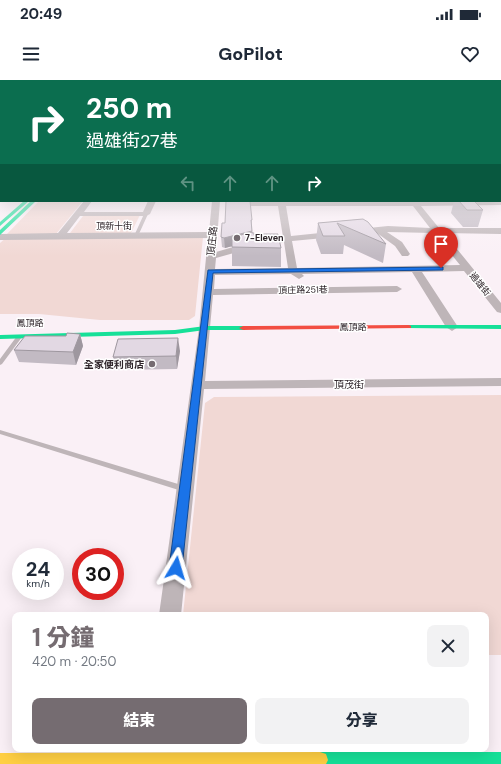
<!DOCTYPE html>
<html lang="zh-TW">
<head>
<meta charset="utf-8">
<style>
  body { margin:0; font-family:"DM Sans","Noto Sans TC",sans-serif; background:#f2f2f3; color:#1f2937; height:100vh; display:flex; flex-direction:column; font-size:15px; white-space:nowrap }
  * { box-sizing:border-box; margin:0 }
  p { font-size:13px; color:#747a83 }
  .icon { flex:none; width:22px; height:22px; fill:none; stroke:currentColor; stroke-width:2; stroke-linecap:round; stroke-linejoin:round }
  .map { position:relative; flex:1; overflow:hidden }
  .details { position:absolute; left:12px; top:532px; width:477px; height:140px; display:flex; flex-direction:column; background:#fff; border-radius:8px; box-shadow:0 4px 16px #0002 }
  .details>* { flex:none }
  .hud { position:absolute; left:0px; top:0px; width:501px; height:122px; box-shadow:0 4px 16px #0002; background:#0b6e4f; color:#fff; overflow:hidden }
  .speed { position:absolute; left:12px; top:468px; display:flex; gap:8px; font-size:20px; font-weight:700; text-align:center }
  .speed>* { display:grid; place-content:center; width:52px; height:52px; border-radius:50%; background:#fff; box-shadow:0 4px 16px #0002; line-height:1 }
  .speed small { font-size:10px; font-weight:400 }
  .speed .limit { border:6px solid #d22; background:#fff; color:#111 }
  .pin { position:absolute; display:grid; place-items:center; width:34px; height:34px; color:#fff; margin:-41px -17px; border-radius:50% 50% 50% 0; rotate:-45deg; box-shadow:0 0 4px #0007 }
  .pin .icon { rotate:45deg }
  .me { position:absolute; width:44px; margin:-22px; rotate:7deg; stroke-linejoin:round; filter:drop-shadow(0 0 3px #0008) }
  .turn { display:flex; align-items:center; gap:14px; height:84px; padding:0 20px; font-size:18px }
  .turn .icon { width:52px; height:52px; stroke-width:2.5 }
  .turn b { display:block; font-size:28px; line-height:34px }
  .lanes { display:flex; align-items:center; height:38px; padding:0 20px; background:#0003; justify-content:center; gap:20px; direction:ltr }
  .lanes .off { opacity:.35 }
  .round { display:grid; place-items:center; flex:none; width:42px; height:42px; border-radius:8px; background:#f2f2f3 }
  .overview { display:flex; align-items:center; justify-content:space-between; height:68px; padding:0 20px }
  h1 { font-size:24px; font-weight:800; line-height:30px; color:#756c71 }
  .primary-button { display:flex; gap:8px; margin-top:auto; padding:8px 20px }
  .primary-button a { flex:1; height:46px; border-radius:8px; background:#756c71; color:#fff; font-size:16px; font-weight:800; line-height:46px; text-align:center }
  .primary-button a+a { background:#f2f2f3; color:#1f2937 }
  .status { display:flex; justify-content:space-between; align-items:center; height:28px; padding:0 20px; background:#fff; direction:ltr }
  .status svg { height:11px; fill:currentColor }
  header { display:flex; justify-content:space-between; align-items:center; height:52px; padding:0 20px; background:#fff; font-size:18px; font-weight:800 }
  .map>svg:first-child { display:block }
  .green { fill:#f1d8d4 }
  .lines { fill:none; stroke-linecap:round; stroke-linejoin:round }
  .lane { fill:#beb5b8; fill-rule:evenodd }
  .street { fill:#beb5b8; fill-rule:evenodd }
  .fast { fill:#16e098; fill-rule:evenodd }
  .slow { fill:#ffcf43; fill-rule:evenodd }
  .jam { fill:#f24e42; fill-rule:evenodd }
  .wall { fill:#c2bac3 }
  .shaded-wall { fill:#9e979f }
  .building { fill:#e2d8e3; stroke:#9e979f }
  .route { fill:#1a73e8; stroke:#114b97 }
  .poi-dot { fill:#756c71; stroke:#fff; stroke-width:1.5 }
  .labels { text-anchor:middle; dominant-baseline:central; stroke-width:3; stroke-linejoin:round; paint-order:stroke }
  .far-street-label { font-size:9px; fill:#2e252a; stroke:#fff }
  .far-poi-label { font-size:9px; font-weight:bold; fill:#2e252a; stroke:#fff; text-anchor:start }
  .street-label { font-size:10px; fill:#2e252a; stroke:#fff }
  .poi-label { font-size:10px; font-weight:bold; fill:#2e252a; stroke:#fff; text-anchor:end }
</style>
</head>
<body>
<div class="status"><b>20:49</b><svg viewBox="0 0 49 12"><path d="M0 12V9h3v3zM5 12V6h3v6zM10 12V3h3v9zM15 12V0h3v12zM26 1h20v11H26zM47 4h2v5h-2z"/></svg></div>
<header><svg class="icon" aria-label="menu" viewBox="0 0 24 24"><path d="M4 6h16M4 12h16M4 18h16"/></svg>GoPilot<svg class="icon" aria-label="heart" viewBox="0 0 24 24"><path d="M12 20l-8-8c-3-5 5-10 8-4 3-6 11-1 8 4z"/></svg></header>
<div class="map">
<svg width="501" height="684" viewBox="0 0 501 684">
  <rect width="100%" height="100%" fill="#faf0f6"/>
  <path class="green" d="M39,121H83L56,154L6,155Z
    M87,135H140L131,153H70L83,136Z
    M7,157H203L195,236L189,240H100L39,234H0V163Z
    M501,315V575H486V535H183L205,323L214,317Z"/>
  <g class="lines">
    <path class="lane" d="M146,133L148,134L138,156L135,157L134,156L144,134Z
      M19,255L22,257L2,284L0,285V279L17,256Z
      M0,350L188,407L189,409L188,411L185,412L0,354Z"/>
    <path class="street" d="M0,80H1V82H0Z
      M500,85H501V90H500Z
      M500,105H501V109H500Z
      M84,121H92L84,132H143L148,121H156L150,134L146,136H80L67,153L209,152L212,121H220L216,172L247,163L283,157L278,126H228L227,124L231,122L501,121V125L421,126L439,148H501V154L444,153L501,223V233L497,232L464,191L422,192L458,247L452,251L446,247L412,192L302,194L304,196L299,199L291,194L215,195L214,209L397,206L402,209L397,212L213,215L205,301L501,298V306L204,309L181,535H159L199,248L208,158L0,160V154L58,153ZM286,126H413L430,148L388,146L291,156ZM387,152L434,153L460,185L297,188L292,161L377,153L395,166L402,176H408L410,174L402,162ZM284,162L288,188L215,189L216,178L248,169Z"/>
    <path class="fast" d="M24,121H29L0,146V142Z
      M31,121H36L0,155V150Z
      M409,245H501V249L407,248V246Z
      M205,246H243L247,248L243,250H205L175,254L0,259V255L175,250Z
      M320,672H501V684H314L312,680L314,674Z"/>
    <path class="slow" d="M320,672L326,674L328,680L326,684H0V673Z"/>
    <path class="jam" d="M0,112H1V114H0Z
      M409,245L411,246V248L243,250L239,248L243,246Z"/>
  </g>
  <path class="wall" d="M454,121H474L483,130L478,147H463L451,133Z
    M363,139L386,164L383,183L344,165L343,174H321L316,160L318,143Z
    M252,140V152L253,154L281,168V187L232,186V166L225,168L222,167L221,157L225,143Z
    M80,254L83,266L76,285L19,282L14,270L66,256Z
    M180,271L177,289L115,290L113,277Z"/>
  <path class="shaded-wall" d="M252,151V161L225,168L224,158Z
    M80,254L83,266L76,285L73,272Z
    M178,258L180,271L177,289L176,276Z"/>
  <path class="building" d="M226,121H250L252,140H251L252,151L224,158L221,157L222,143H225Z
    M459,121H474L483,130H467Z
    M363,139L368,142L386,164L337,143L345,156H323L318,143Z
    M253,152V154H278L281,168L232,167V157Z
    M67,253L80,254L73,272L14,270L25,256H66Z
    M178,258L176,276L113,277L118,259Z"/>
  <linearGradient id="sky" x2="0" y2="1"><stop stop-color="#9dbce9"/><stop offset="0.45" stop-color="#fdf8fb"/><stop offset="1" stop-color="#fdf8fb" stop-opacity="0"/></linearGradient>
  <rect width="501" height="176" fill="url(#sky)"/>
  <path class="route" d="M441,187H443V190L213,193L182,488L180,491L176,493L171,491L169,488L208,190Z"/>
  <g class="poi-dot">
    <circle cx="237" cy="158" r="4"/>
    <circle cx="152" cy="284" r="4"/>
  </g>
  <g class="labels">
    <g class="far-street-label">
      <text x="114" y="146">頂新十街</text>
      <text transform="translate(480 204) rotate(51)">過雄街</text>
      <text transform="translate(303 210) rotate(-1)">頂庄路251巷</text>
      <text x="30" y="243">鳳頂路</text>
      <text x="353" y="247">鳳頂路</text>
    </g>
    <g class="far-poi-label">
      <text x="245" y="158">7-Eleven</text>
    </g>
    <g class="street-label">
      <text transform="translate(212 161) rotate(-84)">頂庄路</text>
      <text x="349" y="304">頂茂街</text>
    </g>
    <g class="poi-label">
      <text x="144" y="284">全家便利商店</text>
    </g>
  </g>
</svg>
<div class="speed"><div>24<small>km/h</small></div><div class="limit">30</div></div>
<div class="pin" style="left:441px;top:188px;background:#d93025"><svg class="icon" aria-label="arrive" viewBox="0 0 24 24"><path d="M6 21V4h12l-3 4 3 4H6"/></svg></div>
<svg class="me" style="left:176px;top:488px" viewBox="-20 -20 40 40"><path d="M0-17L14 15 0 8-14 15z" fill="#1a73e8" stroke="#fff" stroke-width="4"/></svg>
<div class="hud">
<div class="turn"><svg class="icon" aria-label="right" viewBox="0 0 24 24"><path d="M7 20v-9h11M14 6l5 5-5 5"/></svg><div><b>250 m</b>過雄街27巷</div></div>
<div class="lanes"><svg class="icon off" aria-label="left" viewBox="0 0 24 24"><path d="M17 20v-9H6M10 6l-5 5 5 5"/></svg><svg class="icon off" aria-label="ahead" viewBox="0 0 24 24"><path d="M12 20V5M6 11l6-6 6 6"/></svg><svg class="icon off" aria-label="ahead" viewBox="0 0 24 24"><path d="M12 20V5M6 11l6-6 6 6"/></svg><svg class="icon" aria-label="right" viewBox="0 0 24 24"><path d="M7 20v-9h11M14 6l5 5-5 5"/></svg></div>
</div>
<section class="details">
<div class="overview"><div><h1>1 分鐘</h1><p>420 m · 20:50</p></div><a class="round"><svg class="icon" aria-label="close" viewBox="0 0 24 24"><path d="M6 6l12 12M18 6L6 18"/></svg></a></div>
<div class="primary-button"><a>結束</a><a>分享</a></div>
</section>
</div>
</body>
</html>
